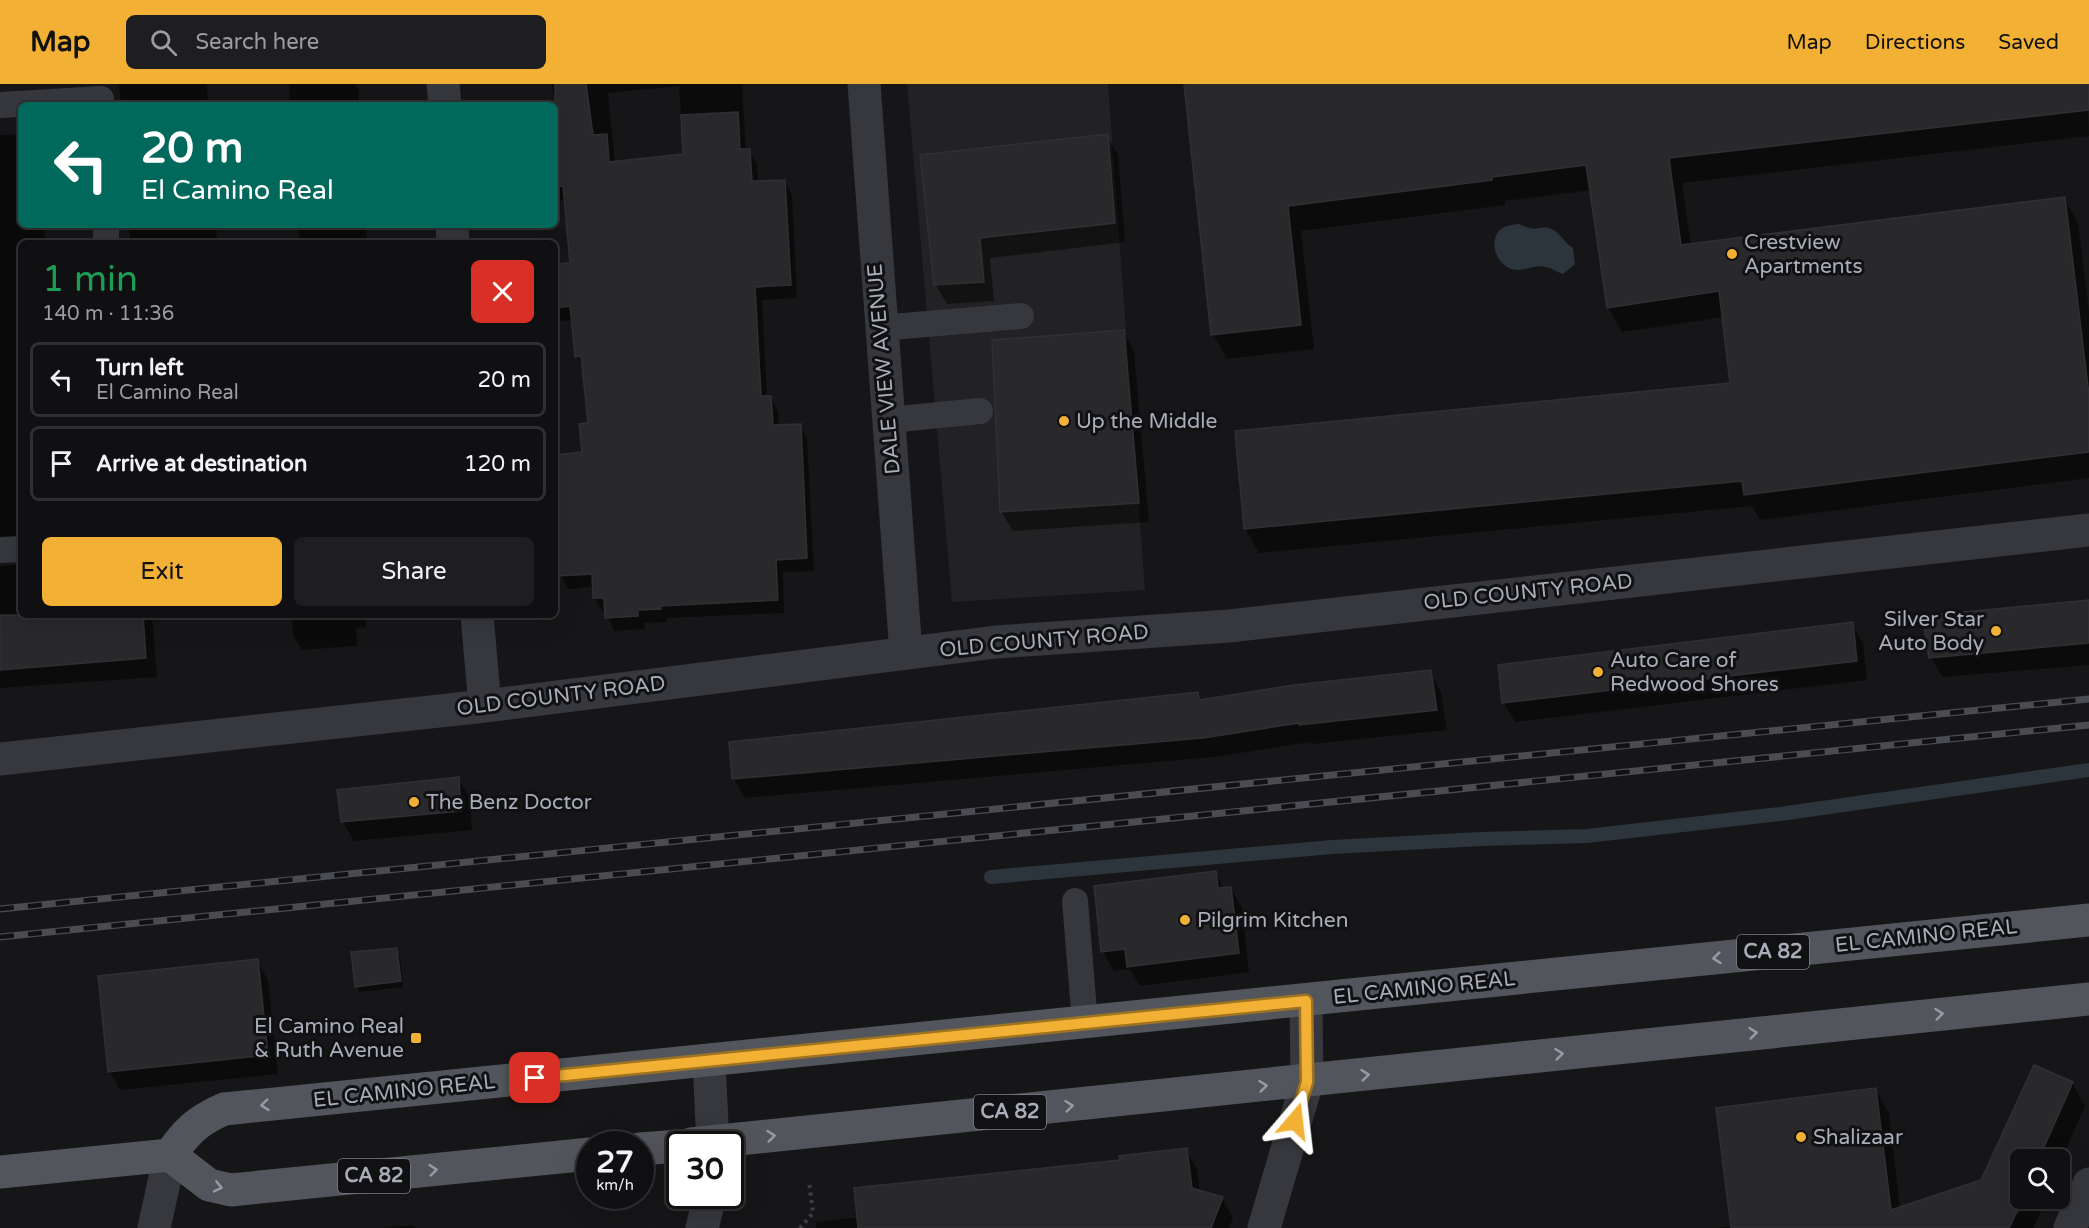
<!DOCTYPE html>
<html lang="en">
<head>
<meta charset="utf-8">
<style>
  body { margin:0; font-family:"Varela Round",sans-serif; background:#1e1e20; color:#f1f3f6; height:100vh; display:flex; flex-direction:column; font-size:22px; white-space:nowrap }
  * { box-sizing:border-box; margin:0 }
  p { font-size:20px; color:#9c9d9f }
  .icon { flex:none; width:33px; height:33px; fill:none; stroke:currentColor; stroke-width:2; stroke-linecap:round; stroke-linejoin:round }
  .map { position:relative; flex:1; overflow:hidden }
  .sheet { position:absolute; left:18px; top:156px; width:540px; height:378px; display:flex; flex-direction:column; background:#101012; border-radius:9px; box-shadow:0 6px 24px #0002,0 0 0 2px #303032 }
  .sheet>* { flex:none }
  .guide { position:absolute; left:18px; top:18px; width:540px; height:126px; border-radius:9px; box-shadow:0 6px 24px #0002,0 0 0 2px #303032; background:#00695c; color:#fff; overflow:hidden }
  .fabs { position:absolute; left:2010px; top:1065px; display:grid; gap:12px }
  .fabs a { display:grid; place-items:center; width:60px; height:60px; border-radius:9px; background:#101012; box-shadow:0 6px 24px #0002,0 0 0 2px #303032; font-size:30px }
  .speed { position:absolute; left:576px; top:1047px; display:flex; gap:12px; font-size:30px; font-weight:700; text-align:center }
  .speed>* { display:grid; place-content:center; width:78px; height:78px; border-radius:50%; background:#101012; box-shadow:0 6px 24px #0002,0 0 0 2px #303032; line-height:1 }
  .speed small { font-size:15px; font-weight:400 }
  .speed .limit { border:3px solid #111; border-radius:9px; background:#fff; color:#111 }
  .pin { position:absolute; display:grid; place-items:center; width:51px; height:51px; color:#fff; margin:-26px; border-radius:12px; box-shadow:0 3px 9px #0006 }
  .me { position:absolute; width:66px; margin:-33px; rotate:17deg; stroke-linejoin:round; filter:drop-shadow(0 0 4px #0008) }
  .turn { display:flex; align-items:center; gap:21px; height:126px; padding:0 24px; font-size:27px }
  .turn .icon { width:78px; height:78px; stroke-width:2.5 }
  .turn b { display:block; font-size:42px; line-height:51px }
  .round { display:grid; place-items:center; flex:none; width:63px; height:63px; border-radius:9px; background:#1e1e20 }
  .head { display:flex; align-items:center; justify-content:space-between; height:102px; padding:0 24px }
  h1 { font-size:36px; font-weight:600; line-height:45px; color:#1e9e55 }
  .action { display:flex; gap:12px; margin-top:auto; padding:12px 24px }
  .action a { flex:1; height:69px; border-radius:9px; background:#f2b134; color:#111; font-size:24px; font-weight:600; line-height:69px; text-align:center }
  .action a+a { background:#1e1e20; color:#f1f3f6 }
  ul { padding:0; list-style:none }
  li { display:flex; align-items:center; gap:18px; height:75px; margin:0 12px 9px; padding:0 12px; border:3px solid #303032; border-radius:9px }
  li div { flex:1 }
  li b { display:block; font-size:22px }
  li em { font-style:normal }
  header { display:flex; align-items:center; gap:36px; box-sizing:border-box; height:84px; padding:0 30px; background:#f2b134; color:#111 }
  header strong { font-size:28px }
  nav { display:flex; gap:33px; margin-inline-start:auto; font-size:21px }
  .search { width:420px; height:54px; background:#1e1e20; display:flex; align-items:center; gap:15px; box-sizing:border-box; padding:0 21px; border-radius:9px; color:#9c9d9f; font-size:22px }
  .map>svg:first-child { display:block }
  .built { fill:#222225 }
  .water { fill:#2c353c }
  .shadow { fill:#0007; fill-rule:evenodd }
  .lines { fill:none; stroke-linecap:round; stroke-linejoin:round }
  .stream { stroke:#2c353c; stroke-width:14 }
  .building { fill:#29292c; stroke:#303034; stroke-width:1.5 }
  .path { stroke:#3d3f44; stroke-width:4; stroke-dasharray:3 4.5; stroke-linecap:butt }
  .service { stroke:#37383d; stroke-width:26 }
  .minor { stroke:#37383d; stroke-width:33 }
  .tertiary { stroke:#37383d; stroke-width:33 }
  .primary { stroke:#53555c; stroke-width:33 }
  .rail-casing { stroke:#4a4c52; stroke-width:7 }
  .rail { stroke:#111113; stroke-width:4.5; stroke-dasharray:14; stroke-linecap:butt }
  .oneway { stroke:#979ba6 }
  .route-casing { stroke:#9d7322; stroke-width:15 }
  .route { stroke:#f2b134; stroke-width:10 }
  .poi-dot { fill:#f2b134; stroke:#111113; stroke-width:2 }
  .labels { text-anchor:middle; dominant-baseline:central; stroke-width:6; stroke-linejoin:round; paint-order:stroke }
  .shield { fill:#111113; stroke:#7b7e86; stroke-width:1.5 }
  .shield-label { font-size:20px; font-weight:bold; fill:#a8adb8 }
  .poi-label { font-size:21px; fill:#a8adb8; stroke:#111113; text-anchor:start }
  .street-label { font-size:21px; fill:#a8adb8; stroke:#111113 }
</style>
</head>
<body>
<header>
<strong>Map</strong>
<div class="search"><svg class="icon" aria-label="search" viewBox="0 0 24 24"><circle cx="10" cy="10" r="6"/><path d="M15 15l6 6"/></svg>Search here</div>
<nav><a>Map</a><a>Directions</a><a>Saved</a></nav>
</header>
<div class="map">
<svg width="2089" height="1144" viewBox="0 0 2089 1144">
  <rect width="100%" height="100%" fill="#161618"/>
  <path class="built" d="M907,0H1108L1145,506L952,518Z"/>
  <path class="water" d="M1519,140C1538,150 1539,140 1551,145C1560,148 1564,159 1573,164L1575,180L1563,190C1557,188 1552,184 1546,183C1536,180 1527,186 1518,186C1500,186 1488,163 1498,148C1503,141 1512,141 1519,140Z"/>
  <path class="shadow" d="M119,0H207L208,21H121Z
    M289,0H355L359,6V21H279L290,20Z
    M552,0H742L746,67L749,66L757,80L758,98L784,97L792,111L797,214L762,216L767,314L770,313L778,327L779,342L800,341L807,355L814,487L783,488L784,529L667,534V538L644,539L645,545L614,547L606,527H602L595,514L594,503L568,505L560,491L555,429V372L583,369L589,340L584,285L577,273L573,236L555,237V182L572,180L566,116L555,117V21ZM679,2L684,71L615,79L608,9Z
    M1186,0H2087L2089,52L1682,99L1691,162L2064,114L2078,139L2089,227V394L1760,436L1752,422L1259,469L1245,444L1732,300L1724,233L1622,248L1608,224L1592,106L1505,117V121L1301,147L1314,265L1227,275L1213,250Z
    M21,50V141H44L46,159H21V471L0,477V51Z
    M1107,52L1118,71L1125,158L990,174L994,217L947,220L936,201L922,72Z
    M129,141H216L217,159H130Z
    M298,141H366L367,159H299Z
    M1123,247L1134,267L1149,438L1013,447L1001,427Z
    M21,480V531H152L157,593L0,604V482Z
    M2089,516V581L1942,593L1931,573L1924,534Z
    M292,531H365L366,543L356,544L357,562L302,566L293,551Z
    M1852,540L1863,559L1867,596L1515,638L1504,619L1500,583Z
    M1430,588L1441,608L1447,646L1312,660L1310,658L1214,673L745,714L734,695L731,660L1197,609L1201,617Z
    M458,695L470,714L472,746L354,757L343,738L339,708Z
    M1215,789L1224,805H1231L1242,824L1249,888L1140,902L1130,885L1114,887L1103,868Z
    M396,865L400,872L403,903L360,908L356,902Z
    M257,877L268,896L278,990L120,1006L109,987Z
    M2072,999L2085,1022L2060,1079V1076H2020V1114H2048L2033,1144H1716L1732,1142L1876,1006L1889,1029L1900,1125L1982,1097Z
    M1186,1066L1197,1085L1200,1108L1222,1114L1233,1134L1229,1144H816V1138L859,1133Z
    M412,1141L416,1144H383Z"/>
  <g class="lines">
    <path class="stream" d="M991,793L1332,763L1481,755L1587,752L1780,730L2089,686"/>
  </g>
  <path class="building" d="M555,0H586L593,51L607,50L609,78L683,70L681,31L738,28L740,65H750L752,97L785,96L791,201L755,203L761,312H771L773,341L801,340L807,474L776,476L778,516L660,522L661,525L638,526V532L605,534L604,514H593L592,490L558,492L555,371L582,368L579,340L588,339L581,272L575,273L570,222L555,224V180L570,179L563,102L555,103Z
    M1184,0H2089V26L1669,74L1681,161L2065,113L2089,311V368L1744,411L1742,397L1244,445L1235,347L1730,299L1719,207L1607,224L1586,81L1492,93V96L1288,122L1301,241L1211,251Z
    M1108,50L1115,139L980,154L984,198L934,201L920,71Z
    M1124,246L1139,419L1000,428L992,256Z
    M2089,516V559L1929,574L1922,532Z
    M0,531H143L146,574L0,586Z
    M1853,538L1857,577L1502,619L1498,581Z
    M1431,586L1437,626L1299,641V639L1203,654L732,695L729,658L1198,608L1199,616L1294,601Z
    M459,693L461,727L341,738L337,706Z
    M1216,787L1218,804L1231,803L1239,869L1127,883L1125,865L1101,868L1094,802Z
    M397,864L401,897L355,903L351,868Z
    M258,875L268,971L108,988L98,892Z
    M2034,981L2073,998L2040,1072L2043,1076H2020V1114H2024L2009,1144H1731L1716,1024L1876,1004L1891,1126L1981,1096Z
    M1187,1064L1192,1104L1223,1113L1211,1144H858L854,1104L1120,1076L1119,1072Z"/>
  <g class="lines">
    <path class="path" d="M800,1144L813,1129L809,1098"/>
    <path class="service" d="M0,21L101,15
      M106,141V159
      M880,244L1021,232
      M889,336L980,327
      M0,466L21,465
      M1075,817L1085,939"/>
    <path class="minor" d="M864,0L906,569
      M709,978L713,1060
      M154,1144L170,1071
      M702,1144L710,1112
      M1264,1144L1307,998L1306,917
      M2070,1144L2089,1100"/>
    <path class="tertiary" d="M443,0L445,21
      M452,141L453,159
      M477,531L485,622
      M0,675L485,622L996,558L1229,542L2089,446"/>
    <path class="primary" d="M691,1060L2089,915
      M640,1065L680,1062
      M170,1071C187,1047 197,1037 224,1025L2089,836
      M170,1071L209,1101L231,1106L590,1070
      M0,1088L170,1071"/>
    <defs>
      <path id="rail" d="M0,825L2089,615
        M0,853L2089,641"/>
    </defs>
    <use href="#rail" class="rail-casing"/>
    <use href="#rail" class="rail"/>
  </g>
  <defs><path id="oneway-chevron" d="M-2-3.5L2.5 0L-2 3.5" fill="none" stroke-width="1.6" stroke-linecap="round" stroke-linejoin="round" transform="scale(1.5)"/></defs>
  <g class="oneway">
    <use href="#oneway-chevron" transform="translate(1717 874) rotate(174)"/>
    <use href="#oneway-chevron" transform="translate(1939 930) rotate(-6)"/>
    <use href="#oneway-chevron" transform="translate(1753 949) rotate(-6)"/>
    <use href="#oneway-chevron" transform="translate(1559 970) rotate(-6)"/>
    <use href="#oneway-chevron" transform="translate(1365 991) rotate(-6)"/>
    <use href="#oneway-chevron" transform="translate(1263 1002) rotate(-6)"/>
    <use href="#oneway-chevron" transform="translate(265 1021) rotate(174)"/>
    <use href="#oneway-chevron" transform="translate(1069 1022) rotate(-6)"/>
    <use href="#oneway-chevron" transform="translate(771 1052) rotate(-6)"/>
    <use href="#oneway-chevron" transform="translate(433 1086) rotate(-6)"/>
    <use href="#oneway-chevron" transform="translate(218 1103) rotate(13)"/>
  </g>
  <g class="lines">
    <defs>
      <path id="route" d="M535,994L1306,917L1307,998L1295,1037"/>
    </defs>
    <use href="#route" class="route-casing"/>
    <use href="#route" class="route"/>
  </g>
  <g class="poi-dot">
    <circle cx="1732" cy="170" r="6"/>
    <circle cx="1064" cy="337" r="6"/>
    <circle cx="1996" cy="547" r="6"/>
    <circle cx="1598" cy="588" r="6"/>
    <circle cx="414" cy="718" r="6"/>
    <circle cx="1185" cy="836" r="6"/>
    <rect x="410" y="948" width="12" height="12" rx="3"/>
    <circle cx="1801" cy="1053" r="6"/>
  </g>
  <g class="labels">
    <g class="shield">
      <rect x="1737" y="851" width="72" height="34" rx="4.5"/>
      <rect x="974" y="1011" width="72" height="34" rx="4.5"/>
      <rect x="338" y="1075" width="72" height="34" rx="4.5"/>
    </g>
    <g class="shield-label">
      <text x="1773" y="868">CA 82</text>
      <text x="1010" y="1028">CA 82</text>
      <text x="374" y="1092">CA 82</text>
    </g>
    <g class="poi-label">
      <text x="1744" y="158">Crestview<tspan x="1744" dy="24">Apartments</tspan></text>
      <text x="1076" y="337">Up the Middle</text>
      <text x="1984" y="535" text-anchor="end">Silver Star<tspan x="1984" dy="24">Auto Body</tspan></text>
      <text x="1610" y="576">Auto Care of<tspan x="1610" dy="24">Redwood Shores</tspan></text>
      <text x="426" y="718">The Benz Doctor</text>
      <text x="1197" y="836">Pilgrim Kitchen</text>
      <text x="404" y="942" text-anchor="end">El Camino Real<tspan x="404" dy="24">&amp; Ruth Avenue</tspan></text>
      <text x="1813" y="1053">Shalizaar</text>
    </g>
    <g class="street-label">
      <text transform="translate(884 285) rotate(-95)">DALE VIEW AVENUE</text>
      <text transform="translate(1528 508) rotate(-6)">OLD COUNTY ROAD</text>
      <text transform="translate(1044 557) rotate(-5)">OLD COUNTY ROAD</text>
      <text transform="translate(561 612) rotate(-7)">OLD COUNTY ROAD</text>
      <text transform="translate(1926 852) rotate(-6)">EL CAMINO REAL</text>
      <text transform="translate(1424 904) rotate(-6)">EL CAMINO REAL</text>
      <text transform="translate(404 1007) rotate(-6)">EL CAMINO REAL</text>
    </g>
  </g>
</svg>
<div class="fabs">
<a><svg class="icon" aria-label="search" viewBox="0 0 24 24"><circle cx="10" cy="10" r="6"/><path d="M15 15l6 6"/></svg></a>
</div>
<div class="speed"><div>27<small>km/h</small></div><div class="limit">30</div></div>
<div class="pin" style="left:535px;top:994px;background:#d93025"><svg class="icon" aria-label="arrive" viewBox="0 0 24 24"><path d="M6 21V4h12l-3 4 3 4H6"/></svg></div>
<svg class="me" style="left:1295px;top:1037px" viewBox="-20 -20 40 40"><path d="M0-17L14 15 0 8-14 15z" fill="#f2b134" stroke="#fff" stroke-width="4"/></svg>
<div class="guide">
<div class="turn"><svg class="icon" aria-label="left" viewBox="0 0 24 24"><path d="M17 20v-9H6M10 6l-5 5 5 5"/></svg><div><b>20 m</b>El Camino Real</div></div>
</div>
<section class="sheet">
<div class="head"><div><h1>1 min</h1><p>140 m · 11:36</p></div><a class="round" style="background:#d93025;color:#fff"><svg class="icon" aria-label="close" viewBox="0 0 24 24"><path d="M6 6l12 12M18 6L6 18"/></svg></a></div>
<ul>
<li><svg class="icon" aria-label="left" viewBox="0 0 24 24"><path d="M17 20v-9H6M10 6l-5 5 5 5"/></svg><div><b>Turn left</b><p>El Camino Real</p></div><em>20 m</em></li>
<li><svg class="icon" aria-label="arrive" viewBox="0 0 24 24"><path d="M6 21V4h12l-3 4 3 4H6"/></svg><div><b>Arrive at destination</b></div><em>120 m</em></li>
</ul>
<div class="action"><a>Exit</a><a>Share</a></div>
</section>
</div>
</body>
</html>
